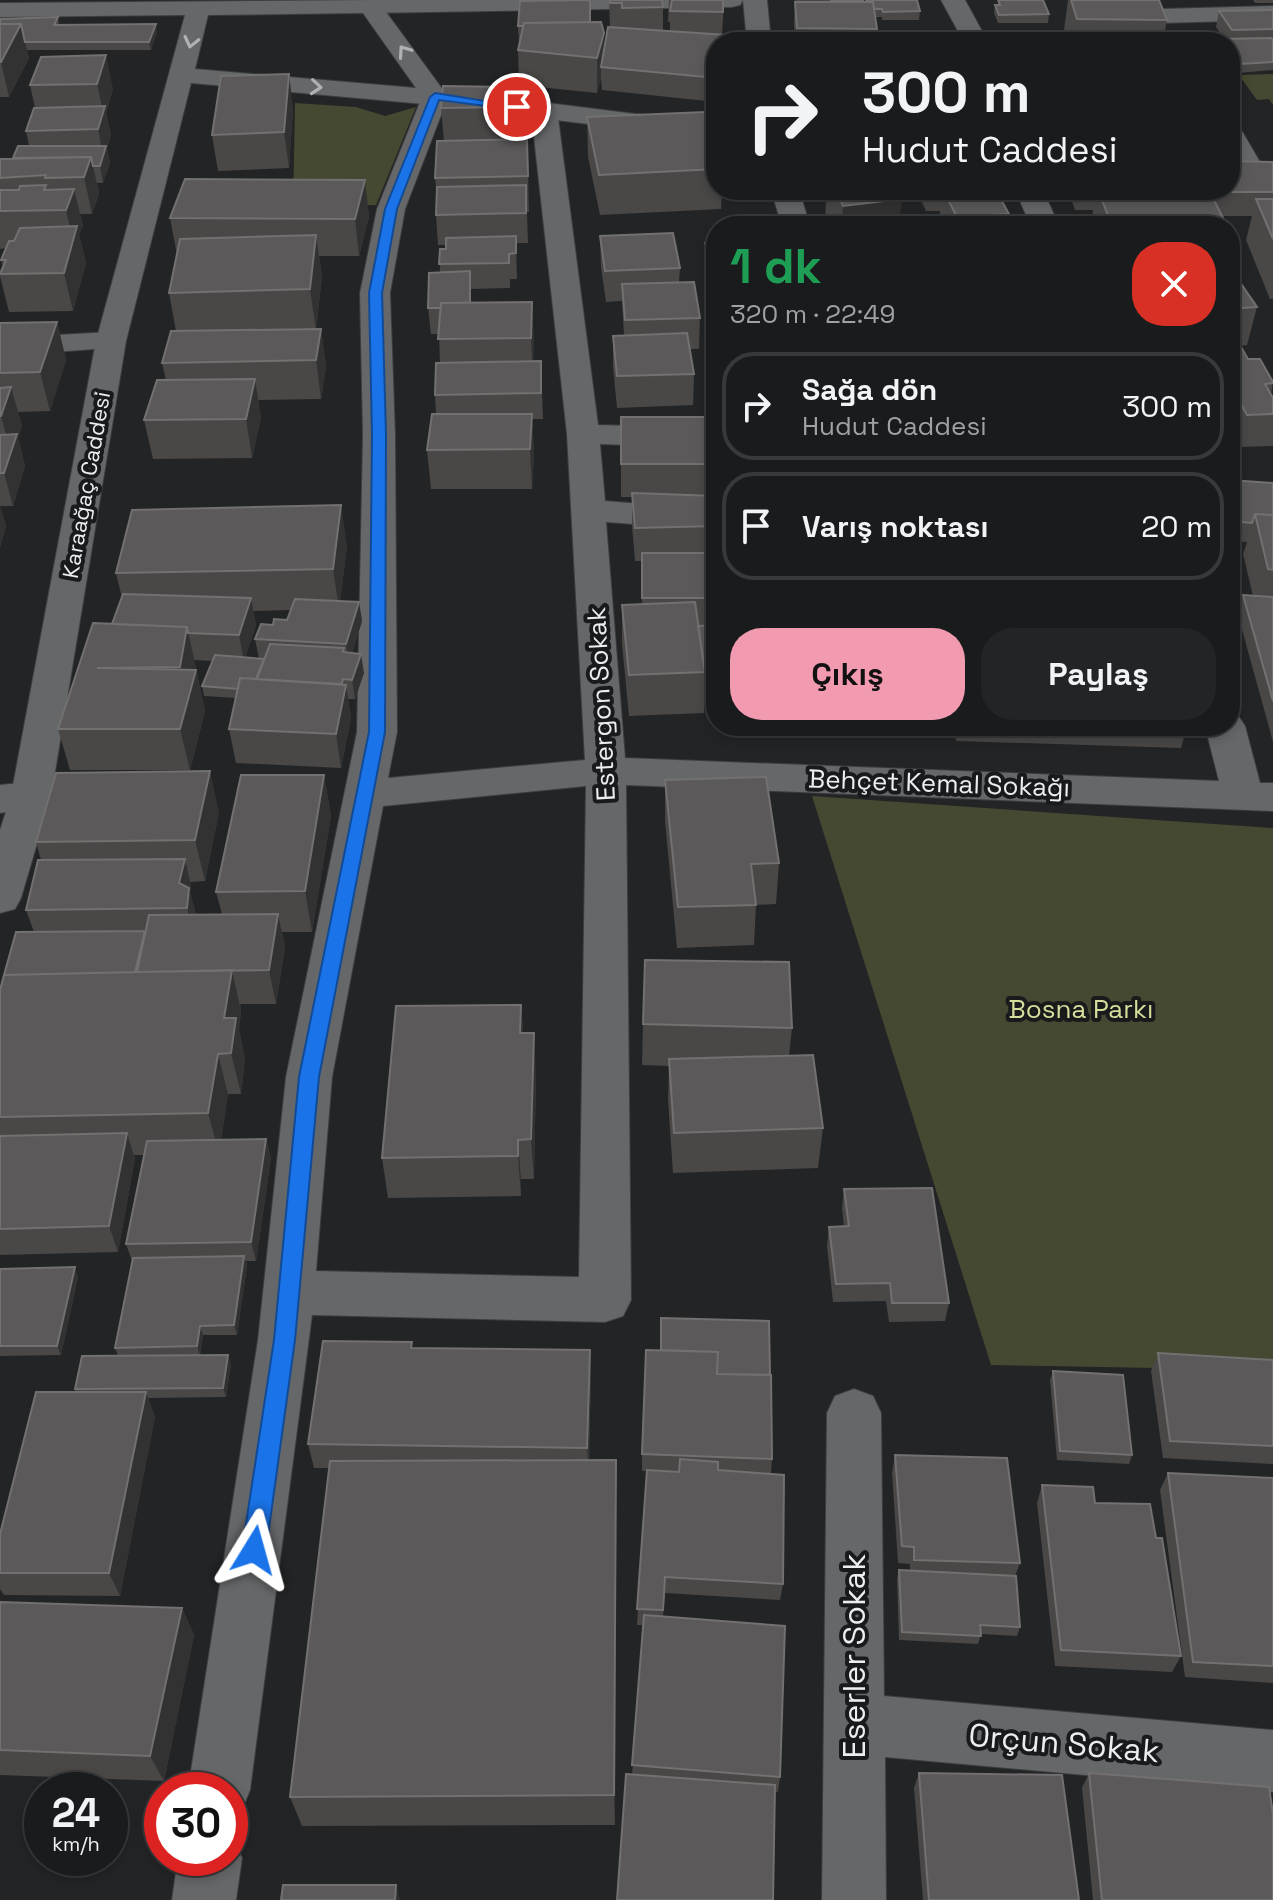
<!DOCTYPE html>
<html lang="tr">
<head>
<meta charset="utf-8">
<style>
  body { margin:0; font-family:"Space Grotesk",sans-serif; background:#232425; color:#f1f3f6; height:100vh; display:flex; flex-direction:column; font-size:30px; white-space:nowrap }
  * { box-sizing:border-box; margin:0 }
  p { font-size:26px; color:#9fa1a3 }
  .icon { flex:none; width:44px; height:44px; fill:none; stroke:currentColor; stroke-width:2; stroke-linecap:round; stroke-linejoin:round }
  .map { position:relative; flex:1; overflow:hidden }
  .panel { position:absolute; left:706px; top:216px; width:534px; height:520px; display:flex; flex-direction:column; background:#1a1b1c; border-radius:32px; box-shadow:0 4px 12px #0003,0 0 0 2px #38393b }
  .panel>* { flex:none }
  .top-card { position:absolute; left:706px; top:32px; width:534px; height:168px; border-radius:32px; box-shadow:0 4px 12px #0003,0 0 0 2px #38393b; background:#1a1b1c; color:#f1f3f6; overflow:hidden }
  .speed { position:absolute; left:24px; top:1772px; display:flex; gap:16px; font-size:40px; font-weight:700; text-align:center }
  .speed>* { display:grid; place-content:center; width:104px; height:104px; border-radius:50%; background:#1a1b1c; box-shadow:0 4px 12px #0003,0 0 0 2px #38393b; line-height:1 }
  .speed small { font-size:20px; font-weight:400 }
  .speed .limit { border:12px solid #d22; background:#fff; color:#111 }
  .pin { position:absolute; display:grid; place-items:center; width:68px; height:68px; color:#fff; margin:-34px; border:4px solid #fff; border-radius:50%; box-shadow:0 2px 8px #0007 }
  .me { position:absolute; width:88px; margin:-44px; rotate:8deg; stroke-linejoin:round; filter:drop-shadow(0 0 6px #0008) }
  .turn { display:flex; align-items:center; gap:28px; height:168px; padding:0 24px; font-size:36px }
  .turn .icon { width:104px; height:104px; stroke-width:2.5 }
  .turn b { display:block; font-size:56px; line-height:68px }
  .round { display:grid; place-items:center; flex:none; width:84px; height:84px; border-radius:32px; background:#232425 }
  .headline { display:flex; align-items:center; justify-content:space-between; height:136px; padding:0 24px }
  h1 { font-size:48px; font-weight:700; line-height:60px; color:#1e9e55 }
  .button { display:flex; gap:16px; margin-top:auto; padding:16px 24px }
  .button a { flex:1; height:92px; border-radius:32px; background:#f29ab0; color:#111; font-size:32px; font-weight:700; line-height:92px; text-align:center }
  .button a+a { background:#232425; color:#f1f3f6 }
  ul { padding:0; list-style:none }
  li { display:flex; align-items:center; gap:24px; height:108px; margin:0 16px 12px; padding:0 8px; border:4px solid #38393b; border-radius:32px }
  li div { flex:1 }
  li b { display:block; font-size:30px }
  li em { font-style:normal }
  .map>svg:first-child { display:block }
  .green { fill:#464931 }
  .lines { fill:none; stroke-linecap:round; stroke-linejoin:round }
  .street-casing { stroke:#3c3e40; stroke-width:2 }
  .secondary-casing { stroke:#3c3e40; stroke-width:2 }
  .street { fill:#656769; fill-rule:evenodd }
  .secondary { fill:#656769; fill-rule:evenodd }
  .wall { fill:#4a4747; fill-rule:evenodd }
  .shaded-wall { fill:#333232 }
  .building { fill:#5b5959; stroke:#727070; stroke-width:2 }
  .oneway { stroke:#afb1b2 }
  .route { fill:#1a73e8; stroke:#114b97; stroke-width:2 }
  .labels { text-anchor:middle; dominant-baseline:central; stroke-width:8; stroke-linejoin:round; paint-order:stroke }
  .far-street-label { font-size:22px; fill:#ebedee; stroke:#181a1c }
  .street-label { font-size:26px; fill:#ebedee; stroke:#181a1c }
  .park-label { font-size:26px; fill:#d7de9b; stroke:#181a1c }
  .near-street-label { font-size:32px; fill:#ebedee; stroke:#181a1c }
</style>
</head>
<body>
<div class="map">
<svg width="1273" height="1900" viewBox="0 0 1273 1900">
  <rect width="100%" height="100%" fill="#222426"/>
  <path class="green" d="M1273,74V105L1269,99L1257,100L1239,75Z
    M295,103L356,107L385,116L416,107L376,205L293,207Z
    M812,796L1273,828V1370L991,1365Z"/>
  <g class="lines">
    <defs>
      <path id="street" d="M743,0L740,5L732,7L370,13L362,11L358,6L366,0H767L771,42H747Z
        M941,0H965L988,42H964Z
        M1273,6V20L1161,23L1153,21L1149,16L1153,11L1161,9Z
        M435,89L444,92L448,97L405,209L390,293L395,435L397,732L388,778L585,760L567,434L531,110L535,105H553L557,110L598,425L716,428V448L600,444L605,501L716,510V530L606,522L625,758L1219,781L1205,726H1230V715L1239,717L1245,726L1260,783H1273V811L626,785L631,1300L623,1316L605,1322L312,1315L250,1790L241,1812L230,1817V1790H188L258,1340L286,1077L357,732L363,435L360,293L377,209L422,97L426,92ZM586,786L579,1277L316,1271L332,1077L383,806Z
        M1230,125L1239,127L1243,133L1264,169L1260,175H1242C1230,157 1230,146 1230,125Z
        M771,190H799L810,226H782Z
        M1015,190H1043L1059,226H1031Z
        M111,332L122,335L126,341L122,347L0,356V338Z
        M31,782L45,786L51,796L45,806L0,813V785Z
        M854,1389L873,1396L881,1413L884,1696L1273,1730V1792L885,1757L886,1900H822L827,1413L835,1396Z
        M230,1834L242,1858L236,1900H172L178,1858H230Z"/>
      <path id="secondary" d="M374,0L378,1L443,90L716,124V140L435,105L191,83L126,341L51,796L21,898L15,909L0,913V830L11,796L96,341L185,15L0,17V3ZM363,13L416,88L195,69L208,15Z"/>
    </defs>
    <use href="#street" class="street-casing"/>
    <use href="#secondary" class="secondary-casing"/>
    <use href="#street" class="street"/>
    <use href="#secondary" class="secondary"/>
  </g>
  <path class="wall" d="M609,0L663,7V30L670,31V22H668L669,0H724L722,35L716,42V102L602,90L601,78L597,93L519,85L518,50L519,43L518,26L590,22L604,33V51L610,27Z
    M795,0H865L863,1V2H866V0L920,11L919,20H882V17H875L878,42H795L794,24Z
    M998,0L1049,14L1048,23H998L994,13L995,5H998Z
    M1068,0H1159L1167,20L1163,42H1068L1064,30Z
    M1253,0H1273V3H1255Z
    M1273,10V70L1238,73L1230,60V42H1223L1224,39L1216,27L1219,11Z
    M58,17L59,25L157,32L151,50H27L29,58L9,97H0V19Z
    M41,57L113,89L106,113L111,135L107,148L110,163L103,183H97L99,193L92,214H80L83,226L79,234L86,263L73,311L9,312L0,276L3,267L1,260L6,248L0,249V159L13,158L29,146L26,131L35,108L30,85Z
    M443,86L518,87L519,139H527L529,212H527L528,243H516L517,279H510V288L471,289V303L532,302L533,361H541L543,419H532L534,453L532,489H431L427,450L432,414H436L435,395L436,363H440L439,334H431L428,308L429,273L440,272V249H446V245H438L436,215L437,198L435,178L437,141H444L441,108Z
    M293,108L289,168L218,171L212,135Z
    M587,117L716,148V190H722L721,209L600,215L588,157Z
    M1273,162V299H1270L1246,240L1252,216H1222L1225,222L1224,226H1091V224L1093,210H1075L1068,190H1230Z
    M365,180L369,217L359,256H319L322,276L316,329H321L326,367L321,399L258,400L261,418L252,458L153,459L144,420L166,380L162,363L176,331L169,293L177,255L170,218Z
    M813,190H898L899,226H826L825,223L826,200L824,195H815Z
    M916,190H996L1009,214L1007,226H938L940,211H926Z
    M600,236L680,268L679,282L700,318L699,349H690L694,374L693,405L617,408L613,367V336L624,335L622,301L606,302L601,267Z
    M716,242V342L710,315L711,299L704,273L705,243Z
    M1230,267L1233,271L1231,278L1236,286L1257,307L1247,345L1240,346L1248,359L1273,382L1271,394L1273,398V446L1238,447L1232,436H1230Z
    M57,322L66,360L50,411L18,412L22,426L18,438L25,466L13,506H0L6,526L0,547V323Z
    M621,417H716V713L707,714L704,693V713L629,716L622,645V605L642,604V561H635L632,526V497H621Z
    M1230,480L1273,483V742L1238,615L1243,595L1253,596L1243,554L1247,542L1230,541Z
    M347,545L340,601L359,602L362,621L352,653L364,673L355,699H348L351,718L341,768L236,763L229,729L236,698L204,696L202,686L213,661L194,660L205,711L190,770H70L58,729L112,624L122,598L116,573ZM291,610L287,620L273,625L255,639L259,659L245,658L256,625L253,611Z
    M954,726H1187L1181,748L956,741Z
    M324,775L331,816L312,932H282L285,947L276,1004H240L241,1011L239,1030L245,1059L241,1094H228L221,1140L266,1139L271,1158L256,1261H246L247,1266L237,1335H203L200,1355L231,1364L226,1397L148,1398L155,1417L120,1596L4,1595L0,1589V1534L76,1392L75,1389L118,1356L115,1348L132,1261L126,1244L144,1155H134L135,1159L118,1252L0,1255V990L34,932L26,910L41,860L36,842L219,812L205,881L190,882L191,886L190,892L196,915L222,914L216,892Z
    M665,780L779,863L776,904L756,905L754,945L677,948L665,821Z
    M521,1005L523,1033L536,1073L534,1179H521V1196L388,1198L382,1158Z
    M643,1024L792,1028L789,1056L823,1128L818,1168L673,1173L668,1100L669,1066L642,1065Z
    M844,1189L949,1303L945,1321L889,1322L886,1301L833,1302L827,1246L829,1227H844L842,1208Z
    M0,1269L78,1277L61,1355L0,1356Z
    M413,1348L591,1375L589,1460L616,1496L615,1825L302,1826L290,1797L330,1468H314L308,1444Z
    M1158,1353L1273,1360V1464L1163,1458L1151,1371Z
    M1053,1371L1132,1455L1129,1464L1057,1460L1050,1380Z
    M642,1454L772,1459L771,1474L783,1584L780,1600L665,1593L663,1617L780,1777L778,1792L632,1775L643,1625H637L646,1471H642Z
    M895,1455L1020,1563L1015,1576L1020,1627L1017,1636L981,1634L978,1644L899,1640L897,1579L899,1570L910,1571V1564L898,1563L892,1473Z
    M1168,1473L1273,1478V1683L1185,1677L1160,1490Z
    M1042,1485L1095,1503L1156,1538L1181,1656L1172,1672L1055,1666L1037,1503Z
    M0,1602L182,1608L194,1635L164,1781L0,1775Z
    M919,1773L1079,1900H923L914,1788Z
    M1089,1773L1273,1900H1093L1082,1788Z"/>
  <path class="shaded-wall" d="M21,24L29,58L9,97L1,62Z
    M156,24L157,32L151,50L149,42Z
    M604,33V67H601V78L597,93V58Z
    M106,55L113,89L106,113L111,135L107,148L110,163L103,183L100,166L103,155L98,129L103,111L97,84Z
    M289,74L293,108L289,168L284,132Z
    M518,87L520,122L519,143L518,107Z
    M527,139L529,175V212L528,176Z
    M91,157L99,193L92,214L84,177Z
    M365,180L369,217L359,256L355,219Z
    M74,189L83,226L79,234L86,263L73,311L64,273L73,241L66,210Z
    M902,199L899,226H841L843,206Z
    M316,235L322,276L316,331L310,289Z
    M532,302L534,340L533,377L531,338Z
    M57,322L66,360L50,411L40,372Z
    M321,329L326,367L321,399L316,360Z
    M255,379L261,418L252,458L246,419Z
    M11,387L22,426L18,438L25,466L13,506L4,473L11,452L1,416Z
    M532,414L534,453L532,489L530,449Z
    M0,505L6,526L0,547Z
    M341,505L347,545L339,609L333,569Z
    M251,598L256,625L244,662L239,635Z
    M359,602L362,621L349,664L346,644Z
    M187,627L196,667L195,674L196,670L205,711L190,770L180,729L188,701L180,667Z
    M361,654L364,673L355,699L352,680Z
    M343,679L345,690L346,685L351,718L341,768L336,734L341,686Z
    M210,771L219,812L205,881L195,840Z
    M324,775L331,816L312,932L305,891Z
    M185,859L191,886L190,892L196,916L194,936L187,908L188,901L186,910L179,883Z
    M278,914L285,947L276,1004L269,970Z
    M232,970L241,1011L239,1030L245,1059L241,1094L231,1053L224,1018Z
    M521,1005L524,1045L520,1033Z
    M534,1033L536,1073L534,1179L531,1139Z
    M218,1054L228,1094L219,1153L208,1113Z
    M127,1133L135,1159L118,1252L109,1226Z
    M266,1139L271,1158L256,1261L251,1242Z
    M518,1140L521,1179V1196L518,1156Z
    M244,1256L247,1266L237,1335L234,1325Z
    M75,1267L78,1277L61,1355L57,1346Z
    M200,1326L203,1335L200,1355L197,1346Z
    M590,1350L591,1375L588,1472L587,1448Z
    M228,1355L231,1364L226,1397L223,1388Z
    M146,1392L155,1417L120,1596L109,1573Z
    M616,1460V1496L615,1825L614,1795Z
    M182,1608L194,1635L164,1781L150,1756Z
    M396,1885L400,1900H395Z"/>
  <path class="building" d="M590,0V22L524,23L523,26H518L520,1Z
    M610,0H662L663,7L622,8V3H610Z
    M672,0H723V12L670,11Z
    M831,0H863V2H832Z
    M866,0H917L920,11L883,12L882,9H874L873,2H867Z
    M998,0H1043L1049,14L999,15L995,5H1000Z
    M1071,0H1159L1167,20L1077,19Z
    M795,2H873L877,29L797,28Z
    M1273,10V29L1232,30L1219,11Z
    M58,17L54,25L156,24L149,42H25L21,24H0V19Z
    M601,22L604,33L597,58L518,50L524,23Z
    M0,24H21L1,62H0Z
    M608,27L741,36L739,42H716V78L601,67Z
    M796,38H877L878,42H797Z
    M1271,38L1273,40V62L1240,64L1230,49V42H1225L1223,39Z
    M106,55L97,84L30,85L41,57Z
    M289,74L284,132L212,135L221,76Z
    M443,86L518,87V107L441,108Z
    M105,106L98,129L26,131L34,108Z
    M705,112L716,148V169L599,175L587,117Z
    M527,139L528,176L435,178L437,141Z
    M18,146H106L100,166H93L91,157L13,158Z
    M91,157L84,177L45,178L46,175L0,178V159Z
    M1230,161L1273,162V192H1226V190H1230Z
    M185,179L365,180L355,219L170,218Z
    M46,185L44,190L74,189L66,210L0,211V190H19L20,186Z
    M526,185V213L436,215L437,187Z
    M829,190H898L902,199L843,206L839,196H831Z
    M943,190H996L1009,214L957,217Z
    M1098,190H1209L1225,222L1111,223Z
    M1256,199H1273V239Z
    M77,226L64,273L0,274L6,260H1L9,241H14L20,228Z
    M673,233L680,268L605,271L600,236Z
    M316,235L310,289L169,293L180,239Z
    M516,236V253L509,254V263L439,264L440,249H446V238Z
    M716,242V269H712L705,243Z
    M470,271V303H441V308H428L429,273Z
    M712,277H716V298Z
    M1230,277L1236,286L1242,285L1257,307L1230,309Z
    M694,282L700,318L625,320L622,284Z
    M532,302L531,338L438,339L441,303Z
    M57,322L40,372L0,373V323Z
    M321,329L316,360L162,363L171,331Z
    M687,333L694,374L617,376L613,336Z
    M1230,333H1233L1248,359H1260L1273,382V383L1265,384L1273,398V414L1247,415L1241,404H1230Z
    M541,361V393L435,395L436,363Z
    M255,379L246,419L144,420L157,380Z
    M11,387L1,416H0V388Z
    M432,414H532L530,449L427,450Z
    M621,417H716V464H621Z
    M17,434L4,473H0V435Z
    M1230,480L1273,483V515L1255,514L1252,523L1230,521Z
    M632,493L716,496V526L635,528Z
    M341,505L333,569L116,573L132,510Z
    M1255,514L1273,515V570L1268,569Z
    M642,553H716V598H642Z
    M123,594L251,598L239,635L188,633L187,627L112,624Z
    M1243,595L1273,597V701Z
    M295,599L359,602L346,644L255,639L261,624L273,625L274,619L287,620Z
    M695,602L705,672L629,675L622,605Z
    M93,623L187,627L180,667L97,668L196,670L180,729H58Z
    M716,625V694H708L698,626Z
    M270,644L344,648L343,652L361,654L352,680L343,679L342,684L257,679Z
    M215,655L264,659L256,679L240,678L238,689L202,686Z
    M240,678L346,685L336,734L229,729Z
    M210,771L195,840L36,842L56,773Z
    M241,775H324L305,891L216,892Z
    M766,777L779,863L751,864L756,905L678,907L665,780Z
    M185,859L179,883L189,888L187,908L26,910L38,860Z
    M278,914L269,970L137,972L149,915Z
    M145,931L135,972L4,975L16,932Z
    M645,960L789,962L792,1028L643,1024Z
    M232,970L224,1018H236L231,1053L218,1054L208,1113L0,1117V990L4,975Z
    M521,1005L520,1033H534L531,1139L518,1140V1156L382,1158L396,1006Z
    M813,1055L823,1128L674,1133L669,1059Z
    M127,1133L109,1226L0,1229V1136Z
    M266,1139L251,1242L126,1244L147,1141Z
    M932,1188L949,1303H892L890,1283L836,1284L829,1227L849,1226L844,1189Z
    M244,1256L234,1325L200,1326L197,1346L115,1348L133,1258Z
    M75,1267L57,1346H0V1269Z
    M661,1318L769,1321L770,1375L717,1374L718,1352L661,1350Z
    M323,1341L412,1342L411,1348L590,1350L587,1448L308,1444Z
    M646,1350L718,1352L717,1374L771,1375L772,1459L642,1454Z
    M1158,1353L1273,1360V1446L1170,1441Z
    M228,1355L223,1388L75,1389L82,1356Z
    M1053,1371L1123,1375L1132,1455L1060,1451Z
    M36,1392H146L109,1573H0V1534Z
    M895,1455L1007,1458L1020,1563L914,1560V1547L902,1546Z
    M680,1459L718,1462V1470L784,1475L783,1584L665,1577L663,1610L637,1609L647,1470L679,1472Z
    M616,1460L614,1795L290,1797L330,1461Z
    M1168,1473L1273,1478V1666L1193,1662Z
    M1042,1485L1093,1487L1095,1503L1150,1504L1156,1538H1162L1181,1656L1061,1650Z
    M899,1570L1016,1576L1020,1627L980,1625L981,1636L902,1632Z
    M0,1602L182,1608L150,1756L0,1750Z
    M644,1615L785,1626L780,1777L632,1765Z
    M919,1773L1062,1775L1079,1900H929Z
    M1089,1773L1269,1787L1273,1814V1900H1102Z
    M626,1774L775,1785L773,1900H617Z
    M283,1885H396L395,1900H281Z"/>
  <defs><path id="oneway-chevron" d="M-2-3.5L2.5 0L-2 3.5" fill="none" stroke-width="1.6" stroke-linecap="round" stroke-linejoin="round" transform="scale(2)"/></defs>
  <g class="oneway">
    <use href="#oneway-chevron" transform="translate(191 42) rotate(103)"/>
    <use href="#oneway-chevron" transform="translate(404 51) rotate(-125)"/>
    <use href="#oneway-chevron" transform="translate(316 87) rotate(5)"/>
  </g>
  <path class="route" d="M435,93L522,107L517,110L439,100L397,209L382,293L386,435L385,732L319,1077L295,1340L266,1550L263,1558L254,1561L246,1558L242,1550L274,1340L299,1077L369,732L372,435L369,293L385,209L430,97Z"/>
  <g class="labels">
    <g class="far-street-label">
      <text transform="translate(86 485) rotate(-80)">Karaağaç Caddesi</text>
    </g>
    <g class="street-label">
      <text transform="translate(601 704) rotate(-93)">Estergon Sokak</text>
      <text transform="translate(939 783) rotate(2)">Behçet Kemal Sokağı</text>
    </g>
    <g class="park-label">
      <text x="1081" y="1009">Bosna Parkı</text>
    </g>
    <g class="near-street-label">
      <text transform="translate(854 1656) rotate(-90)">Eserler Sokak</text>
      <text transform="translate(1064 1743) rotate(5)">Orçun Sokak</text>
    </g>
  </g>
</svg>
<div class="speed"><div>24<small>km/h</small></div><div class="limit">30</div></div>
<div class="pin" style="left:517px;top:107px;background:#d93025"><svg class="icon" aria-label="arrive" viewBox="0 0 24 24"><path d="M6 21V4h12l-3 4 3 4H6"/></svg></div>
<svg class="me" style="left:254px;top:1550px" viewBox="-20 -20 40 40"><path d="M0-17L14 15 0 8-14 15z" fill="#1a73e8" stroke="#fff" stroke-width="4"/></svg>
<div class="top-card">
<div class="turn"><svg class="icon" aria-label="right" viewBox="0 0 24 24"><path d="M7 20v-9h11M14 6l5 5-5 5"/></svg><div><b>300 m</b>Hudut Caddesi</div></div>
</div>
<section class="panel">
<div class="headline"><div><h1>1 dk</h1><p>320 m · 22:49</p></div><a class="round" style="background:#d93025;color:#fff"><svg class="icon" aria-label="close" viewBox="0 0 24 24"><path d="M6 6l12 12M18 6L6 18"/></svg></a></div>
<ul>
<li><svg class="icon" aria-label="right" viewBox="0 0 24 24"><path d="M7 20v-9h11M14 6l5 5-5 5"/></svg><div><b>Sağa dön</b><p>Hudut Caddesi</p></div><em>300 m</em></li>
<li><svg class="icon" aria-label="arrive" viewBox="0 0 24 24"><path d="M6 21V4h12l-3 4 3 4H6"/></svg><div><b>Varış noktası</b></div><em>20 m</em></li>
</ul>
<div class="button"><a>Çıkış</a><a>Paylaş</a></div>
</section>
</div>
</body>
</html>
